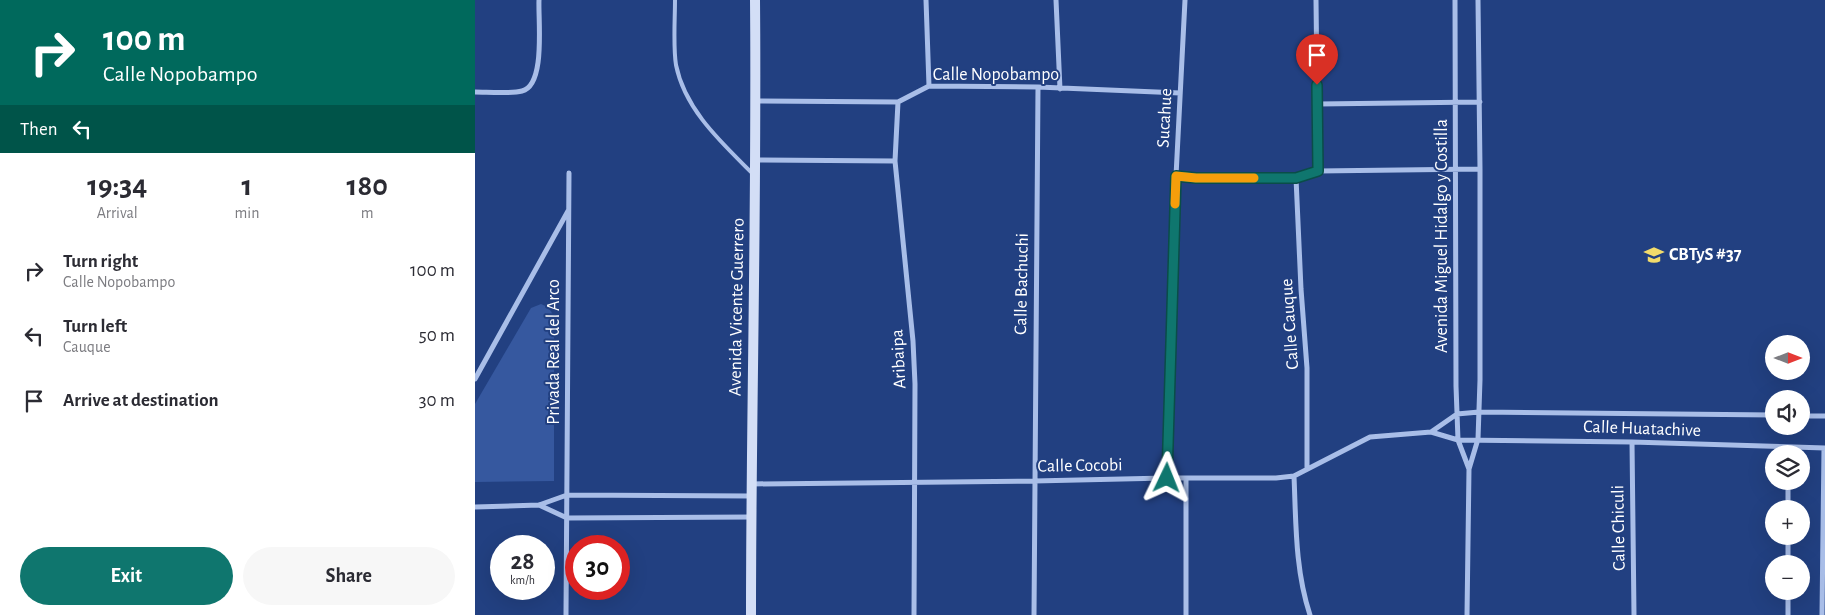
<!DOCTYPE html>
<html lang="en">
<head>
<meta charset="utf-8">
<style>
  body { margin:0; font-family:"Alegreya Sans",sans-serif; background:#f7f7f7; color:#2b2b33; height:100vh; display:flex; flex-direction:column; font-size:19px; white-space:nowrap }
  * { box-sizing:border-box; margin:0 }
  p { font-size:16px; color:#7c7c81 }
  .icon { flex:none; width:28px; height:28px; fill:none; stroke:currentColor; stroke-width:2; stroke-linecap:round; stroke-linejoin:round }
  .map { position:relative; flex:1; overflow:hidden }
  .details { display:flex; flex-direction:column; background:#fff; width:475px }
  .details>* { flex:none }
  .banner { background:#00695c; color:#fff; overflow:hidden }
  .needle { width:32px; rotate:90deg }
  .buttons { position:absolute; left:1290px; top:335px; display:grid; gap:10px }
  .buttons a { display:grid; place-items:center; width:45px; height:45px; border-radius:50%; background:#fff; box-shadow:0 5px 20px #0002; font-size:25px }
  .speed { position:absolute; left:15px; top:535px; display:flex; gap:10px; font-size:25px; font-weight:700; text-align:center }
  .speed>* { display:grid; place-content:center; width:65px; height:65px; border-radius:50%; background:#fff; box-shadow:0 5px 20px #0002; line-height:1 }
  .speed small { font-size:12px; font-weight:400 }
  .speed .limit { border:8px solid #d22; background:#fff; color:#111 }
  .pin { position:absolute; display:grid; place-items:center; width:42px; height:42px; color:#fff; margin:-51px -21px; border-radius:50% 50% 50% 0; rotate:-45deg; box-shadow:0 0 5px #0007 }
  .pin .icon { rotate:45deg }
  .me { position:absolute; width:55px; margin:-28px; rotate:2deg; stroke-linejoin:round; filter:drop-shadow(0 0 4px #0008) }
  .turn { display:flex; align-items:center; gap:18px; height:105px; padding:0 20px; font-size:22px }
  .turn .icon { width:65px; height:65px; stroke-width:2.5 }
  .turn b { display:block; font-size:35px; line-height:42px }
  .then { display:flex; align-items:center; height:48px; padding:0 20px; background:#0003; gap:10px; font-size:19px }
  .eta { display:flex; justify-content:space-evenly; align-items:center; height:85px; text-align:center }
  .eta b { font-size:30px; font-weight:700; line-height:35px }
  .primary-button { display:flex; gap:10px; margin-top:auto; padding:10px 20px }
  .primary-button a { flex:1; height:58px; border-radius:30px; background:#0f766e; color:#fff; font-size:20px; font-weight:700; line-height:58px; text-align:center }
  .primary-button a+a { background:#f7f7f7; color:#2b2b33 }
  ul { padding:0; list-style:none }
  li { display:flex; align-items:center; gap:15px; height:65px; padding:0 20px }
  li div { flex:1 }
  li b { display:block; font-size:19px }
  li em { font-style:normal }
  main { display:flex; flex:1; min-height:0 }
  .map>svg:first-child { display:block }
  .green { fill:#36589f }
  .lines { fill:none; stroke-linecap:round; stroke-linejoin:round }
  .service { stroke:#a9bee8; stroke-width:4 }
  .minor { stroke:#a9bee8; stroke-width:5 }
  .secondary { stroke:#d3def6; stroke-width:10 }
  .route-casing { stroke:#0a4d48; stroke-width:12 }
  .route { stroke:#0f766e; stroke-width:9 }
  .slow { stroke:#f59e0b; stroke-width:9 }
  .labels { text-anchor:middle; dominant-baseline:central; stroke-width:4; stroke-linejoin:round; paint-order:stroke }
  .street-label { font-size:18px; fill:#fff; stroke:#224081 }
  .poi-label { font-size:18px; font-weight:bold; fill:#fff; stroke:#224081; text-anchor:start }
</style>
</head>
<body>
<main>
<section class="details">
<div class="banner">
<div class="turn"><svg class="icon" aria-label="right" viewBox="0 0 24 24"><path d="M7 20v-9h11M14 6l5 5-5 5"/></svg><div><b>100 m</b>Calle Nopobampo</div></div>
<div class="then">Then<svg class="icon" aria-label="left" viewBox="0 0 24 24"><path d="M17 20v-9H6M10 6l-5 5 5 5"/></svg></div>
</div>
<div class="eta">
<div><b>19:34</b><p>Arrival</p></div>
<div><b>1</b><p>min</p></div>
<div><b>180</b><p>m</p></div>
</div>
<ul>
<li><svg class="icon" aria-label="right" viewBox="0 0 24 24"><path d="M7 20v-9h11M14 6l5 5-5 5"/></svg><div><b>Turn right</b><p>Calle Nopobampo</p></div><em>100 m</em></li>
<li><svg class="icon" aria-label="left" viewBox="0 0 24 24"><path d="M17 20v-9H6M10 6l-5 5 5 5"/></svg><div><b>Turn left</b><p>Cauque</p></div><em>50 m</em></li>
<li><svg class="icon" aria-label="arrive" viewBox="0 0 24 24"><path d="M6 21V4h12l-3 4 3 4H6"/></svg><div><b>Arrive at destination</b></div><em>30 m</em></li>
</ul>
<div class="primary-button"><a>Exit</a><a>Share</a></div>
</section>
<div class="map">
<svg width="1350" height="615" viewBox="0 0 1350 615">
  <rect width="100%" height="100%" fill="#224081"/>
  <path class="green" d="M66,304C74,307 77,311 79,319V481L0,482V404L56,308Z"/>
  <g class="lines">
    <path class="service" d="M200,0C200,19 198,47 201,65C210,110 247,143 278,174"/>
    <path class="minor" d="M451,0L454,86
      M581,0L585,89
      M841,0L843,171
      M980,0L981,386L983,440L994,469
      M0,92C12,92 36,94 47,91C71,85 63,20 64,0
      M281,101L423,102L454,86L563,87L705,93
      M423,102L420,161L438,341L440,384L439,615
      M843,104L1005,102
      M280,160L420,161
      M701,176L721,179L821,178L843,171L1005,169
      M821,178L826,289L832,368V468
      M0,379L93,211
      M1326,416H1350
      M956,432L982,414L1004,412L1299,415
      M1157,442L1159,615
      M819,476C821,522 820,570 835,615
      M691,478L701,176L710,0
      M711,478V615
      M1313,481V509
      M276,484L559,481L691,478H801L819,476L895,437L956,432L983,440L1157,442L1350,448
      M64,505L92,518L276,517
      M0,507L64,505L92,495L275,496
      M1313,536V564
      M1313,591V615
      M91,615L94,173
      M559,615L563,87
      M992,615L994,469L1003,439L1005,380V169L1003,0
      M1347,615L1349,448"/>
    <path class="secondary" d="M276,615C276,410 282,205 280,0"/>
  </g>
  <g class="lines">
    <defs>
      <path id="route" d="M692,478L701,176L721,178H821L843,171L842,85"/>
    </defs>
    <use href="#route" class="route-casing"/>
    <use href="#route" class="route"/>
    <path class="slow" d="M700,204L701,176L721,178H779"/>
  </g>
  <defs>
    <symbol id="school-bare" viewBox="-9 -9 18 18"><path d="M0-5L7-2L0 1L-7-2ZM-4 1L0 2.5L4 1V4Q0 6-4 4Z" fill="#f3dc6b" stroke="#224081" stroke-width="2.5" paint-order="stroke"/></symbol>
  </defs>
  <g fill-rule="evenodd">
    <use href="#school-bare" x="1165" y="241" width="28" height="28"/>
  </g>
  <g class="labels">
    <g class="street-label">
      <text x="521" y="75">Calle Nopobampo</text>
      <text transform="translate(690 118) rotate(-87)">Sucahue</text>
      <text transform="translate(967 236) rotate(-90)">Avenida Miguel Hidalgo y Costilla</text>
      <text transform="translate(547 284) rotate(-89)">Calle Bachuchi</text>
      <text transform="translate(262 307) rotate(-89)">Avenida Vicente Guerrero</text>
      <text transform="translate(815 324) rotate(-94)">Calle Cauque</text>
      <text transform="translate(79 352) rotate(-90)">Privada Real del Arco</text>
      <text transform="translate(424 359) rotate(-93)">Aribaipa</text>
      <text transform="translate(1167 429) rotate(2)">Calle Huatachive</text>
      <text transform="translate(605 466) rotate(-1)">Calle Cocobi</text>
      <text transform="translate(1144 528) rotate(-91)">Calle Chiculi</text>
    </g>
    <g class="poi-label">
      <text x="1194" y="255">CBTyS #37</text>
    </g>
  </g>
</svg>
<div class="buttons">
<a><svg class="needle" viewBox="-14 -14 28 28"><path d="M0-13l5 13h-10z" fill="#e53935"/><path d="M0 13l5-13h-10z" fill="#7c7c81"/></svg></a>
<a><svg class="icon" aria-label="sound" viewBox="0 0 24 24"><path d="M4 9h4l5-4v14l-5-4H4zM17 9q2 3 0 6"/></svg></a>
<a><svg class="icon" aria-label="layers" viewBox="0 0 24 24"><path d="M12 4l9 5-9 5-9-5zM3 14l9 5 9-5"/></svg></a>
<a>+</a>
<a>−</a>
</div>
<div class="speed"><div>28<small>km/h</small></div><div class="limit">30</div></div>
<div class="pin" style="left:842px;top:85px;background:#d93025"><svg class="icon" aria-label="arrive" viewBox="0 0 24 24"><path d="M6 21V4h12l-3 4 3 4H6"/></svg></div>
<svg class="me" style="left:692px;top:478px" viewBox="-20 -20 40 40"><path d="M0-17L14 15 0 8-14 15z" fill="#0f766e" stroke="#fff" stroke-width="4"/></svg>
</div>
</main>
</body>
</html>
